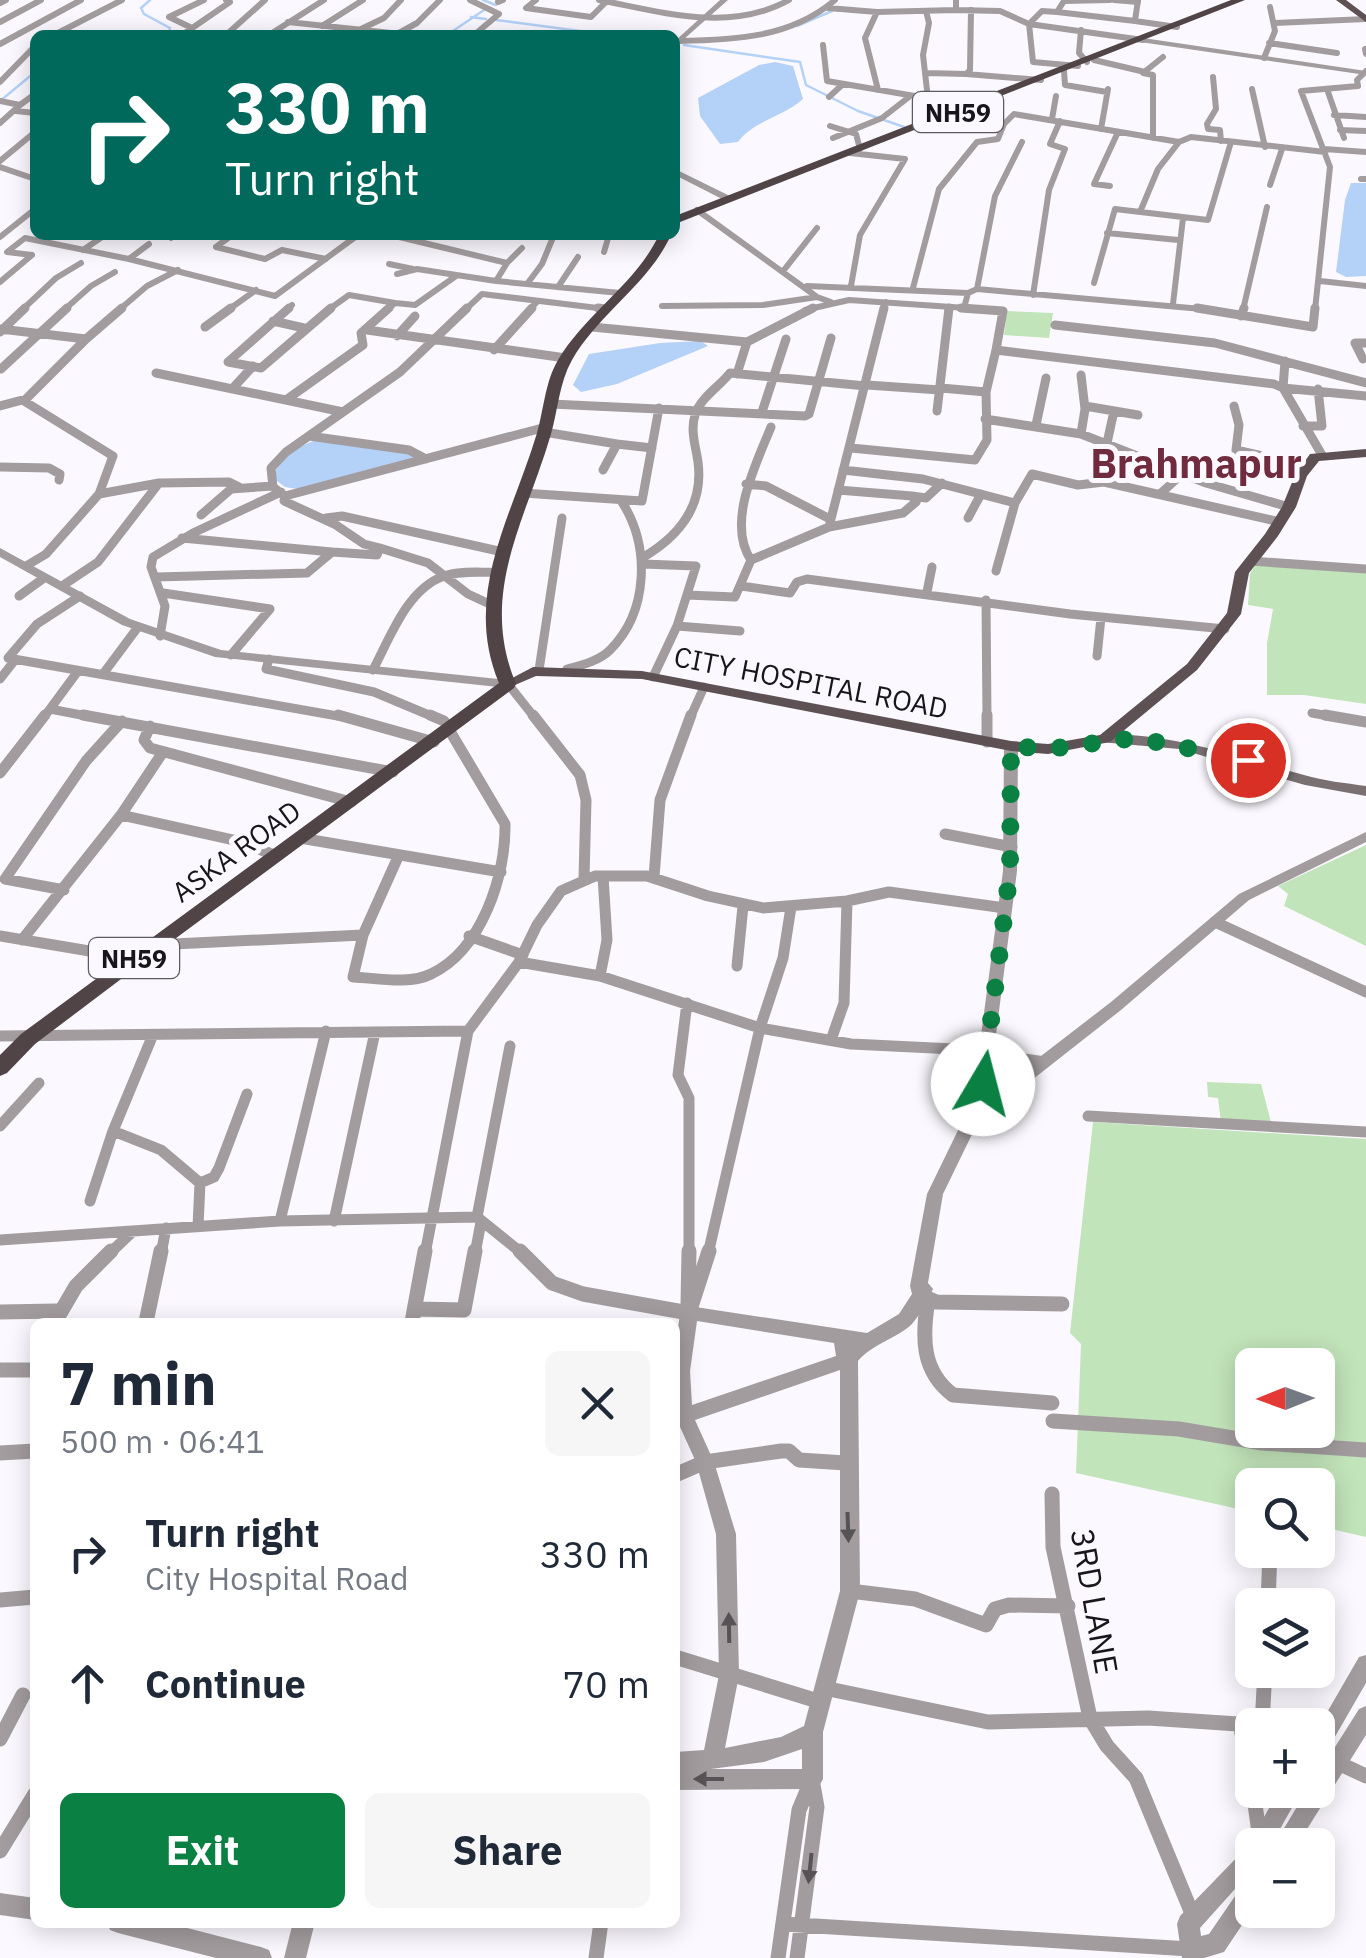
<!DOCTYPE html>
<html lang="en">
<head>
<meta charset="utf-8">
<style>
  body { margin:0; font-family:"IBM Plex Sans",sans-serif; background:#f6f6f7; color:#1f2937; height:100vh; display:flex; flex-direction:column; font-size:38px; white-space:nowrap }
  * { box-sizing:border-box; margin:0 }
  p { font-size:32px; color:#747a83 }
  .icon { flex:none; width:55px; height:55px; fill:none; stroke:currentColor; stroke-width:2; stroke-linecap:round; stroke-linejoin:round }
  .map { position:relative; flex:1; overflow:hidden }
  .drawer { position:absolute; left:30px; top:1318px; width:650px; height:610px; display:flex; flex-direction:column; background:#fff; border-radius:15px; box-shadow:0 5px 25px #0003 }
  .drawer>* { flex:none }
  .hud { position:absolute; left:30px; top:30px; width:650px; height:210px; border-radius:15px; box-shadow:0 5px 25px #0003; background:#00695c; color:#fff; overflow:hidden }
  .needle { width:65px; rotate:269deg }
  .controls { position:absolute; left:1235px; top:1348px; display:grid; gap:20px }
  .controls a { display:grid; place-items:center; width:100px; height:100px; border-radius:15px; background:#fff; box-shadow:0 5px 25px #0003; font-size:50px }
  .pin { position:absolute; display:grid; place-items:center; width:85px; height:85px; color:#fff; margin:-42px; border:5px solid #fff; border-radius:50%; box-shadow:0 2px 10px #0007 }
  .me { position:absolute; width:110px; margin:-55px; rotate:8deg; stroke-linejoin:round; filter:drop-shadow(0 0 8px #0008) }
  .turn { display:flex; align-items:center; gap:35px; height:210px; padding:0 30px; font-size:45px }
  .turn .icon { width:130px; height:130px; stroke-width:2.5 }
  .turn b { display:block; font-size:70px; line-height:85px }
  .round { display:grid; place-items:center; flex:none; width:105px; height:105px; border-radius:15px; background:#f6f6f7 }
  .overview { display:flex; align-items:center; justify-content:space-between; height:170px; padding:0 30px }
  h1 { font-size:60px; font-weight:700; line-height:75px }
  .action { display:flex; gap:20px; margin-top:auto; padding:20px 30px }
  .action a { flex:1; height:115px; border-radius:15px; background:#0b8043; color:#fff; font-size:40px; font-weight:700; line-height:115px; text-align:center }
  .action a+a { background:#f6f6f7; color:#1f2937 }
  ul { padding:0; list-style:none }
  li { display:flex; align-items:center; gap:30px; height:130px; padding:0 30px }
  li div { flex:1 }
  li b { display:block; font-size:38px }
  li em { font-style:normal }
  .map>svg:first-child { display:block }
  .green { fill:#c2e4ba; fill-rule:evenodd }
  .water { fill:#b4d1f7 }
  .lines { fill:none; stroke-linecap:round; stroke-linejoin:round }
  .stream { stroke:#b4d1f7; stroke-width:2.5 }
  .minor-far3 { stroke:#a39c9e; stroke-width:6 }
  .minor-far2 { stroke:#a39c9e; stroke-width:9 }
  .minor-far1 { stroke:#a39c9e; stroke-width:11 }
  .minor { stroke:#a39c9e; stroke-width:15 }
  .tertiary { fill:#a39c9e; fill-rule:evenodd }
  .secondary { fill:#7a7072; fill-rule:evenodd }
  .primary { fill:#5d5154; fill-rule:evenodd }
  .trunk { fill:#504447; fill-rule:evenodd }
  .oneway { fill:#575256 }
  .route { stroke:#0b8043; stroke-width:18; stroke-dasharray:0 32.4 }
  .labels { text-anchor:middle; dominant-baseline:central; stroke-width:10; stroke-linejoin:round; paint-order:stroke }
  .shield { fill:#fbf9ff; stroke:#5c5a5f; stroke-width:2.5 }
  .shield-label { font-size:25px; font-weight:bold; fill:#18161b }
  .street-label { font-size:28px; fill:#18161b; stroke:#fbf9ff }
  .near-street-label { font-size:32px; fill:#18161b; stroke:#fbf9ff }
  .far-town-label { font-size:40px; font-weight:bold; fill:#712b3e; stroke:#fbf9ff }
</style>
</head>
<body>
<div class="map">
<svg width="1366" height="1958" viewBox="0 0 1366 1958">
  <rect width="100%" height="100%" fill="#fbf9ff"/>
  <path class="green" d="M1007,311L1053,313L1049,338L1004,335Z
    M1255,565L1366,573V704L1304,695H1267V643L1273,609L1248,605L1250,574Z
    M1366,845V946L1284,906L1288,894L1278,886Z
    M1207,1082L1261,1084L1272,1126L1221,1122L1218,1098L1208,1097Z
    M1093,1122L1366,1139V1537L1318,1526V1485H1252V1512L1076,1473L1081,1344L1070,1333ZM1252,1365H1318V1430H1252Z"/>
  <path class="water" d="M775,62L793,66L803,99C783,117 753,121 738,142L720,144L700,116L698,98L759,65Z
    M1366,183V276L1346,277L1336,272L1345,200L1351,183Z
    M701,341L708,346L617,384L581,392L573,385L589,354L660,343Z
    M319,439L410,452L415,458L297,489L285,487L273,478C276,461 301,444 319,439Z"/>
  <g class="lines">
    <path class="stream" d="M150,0L141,8L144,14L170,28L169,35
      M483,0L496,5
      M471,17L486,19
      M496,20L610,35
      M797,26L832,11
      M447,35L484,10
      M684,45L800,62L806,85L858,111L907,128
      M0,101L35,72"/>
    <path class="minor-far3" d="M470,0L499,14L474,35
      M536,0L526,8L591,17L607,1
      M599,0C662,12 730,33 789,0
      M956,0V10L1000,11L1029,24L1143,40
      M1114,0L1138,2
      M1138,0L1135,21L1177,27
      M498,2L503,0
      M0,3L6,0
      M828,8L877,12L956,10
      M971,10L970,70L966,74L1041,80
      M926,11L929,23L923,55L928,99
      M877,12L865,38L878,90
      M1057,12L1135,21
      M0,22L41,0
      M288,22L410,35
      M1275,23L1366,19
      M322,26L363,0
      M190,27L169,17L204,0
      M361,29L384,18L401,0
      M1081,30L1079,53L1087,62
      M397,34L417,23L440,0
      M54,35L122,0
      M182,35L230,2L226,0
      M226,35L265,0
      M269,35L324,0
      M678,41C734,40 791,38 835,0
      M1269,43L1337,53
      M0,44L81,0
      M823,45L827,81L973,106
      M1365,49L1366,54
      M1264,58L1275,31L1270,7
      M1094,60L1145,72
      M1078,66L1033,62L1029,24L1042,11L1057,12L1064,1L1110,0
      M1064,71L1065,85L1107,92
      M926,73L966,74
      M1213,77L1216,109L1207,124L1208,129L1220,130L1221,141
      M0,82L35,46
      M1252,89L1265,147
      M1327,89L1344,138
      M829,97L843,84
      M0,101L20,105L0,123
      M20,105L35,94
      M16,111L35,113
      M953,114L1004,124L1014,114L1179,142L1191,137L1325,152
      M1334,115L1366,117
      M1052,119L1056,96
      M830,126L856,134L860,149
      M1101,129L1108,89
      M1340,130L1366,131
      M833,138L882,118L909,97
      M1153,138V75L1143,73L1163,57
      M1324,149L1366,152
      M850,153L905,159L860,235L851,286
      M0,161L35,132
      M0,167L35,179
      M1361,179H1366
      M1270,185L1282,149
      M1110,186L1094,184L1118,132
      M697,210L817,297L831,302
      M1140,212L1158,169L1179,142
      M1107,233L1178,240
      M391,235L507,263L496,281L620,293
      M0,237L35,209
      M171,238L174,235
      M216,247L265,259L282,250L326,259
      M216,247L232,235
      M83,250L105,235
      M604,252L609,235
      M32,255L7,252L25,238L129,259L275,296L358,235
      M129,259L149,244
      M507,263L522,248
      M389,264L413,269
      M784,270L817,228
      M397,274L417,269L496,281
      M1320,281L1366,286
      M0,282L32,255
      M1094,283L1115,209L1208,220L1231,142
      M527,284L542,264L554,235
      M807,286L968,293
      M558,287L578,257
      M913,288L939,189L977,142L998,139L1004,124
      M977,289L1213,310
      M1033,295L1049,190L1065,149L1050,144L1060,121
      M1173,304L1183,218
      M662,306L763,305L817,297
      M964,308L968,293L977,289L995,196L1022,142
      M22,310L56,278L81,263
      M64,310L91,286L115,272
      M119,310L147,286L178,270
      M228,310L256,290
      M286,310L292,305
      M328,310L349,295L395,303
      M387,310L395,303L415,305L456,276
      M465,310L482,294L606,309
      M529,310L538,301
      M805,310L849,300L996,310
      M884,310L886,302
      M1243,310L1267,207
      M1315,310L1330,167L1301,91L1358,86L1357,80L1366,71"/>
    <path class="minor-far2" d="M598,308L606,309
      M961,308L1003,311L996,350L1274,384L1283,388L1322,455
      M1197,308L1313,327L1315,308
      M1241,316L1244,308
      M273,321L304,328
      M1055,325L1215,343L1366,383
      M205,327L231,308
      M592,327L747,342L813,308
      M0,329L86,339L122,308
      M367,330L566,358
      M0,332L25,308
      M397,336L415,316
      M86,339L24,401L113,456L99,494
      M494,350L532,308
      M1363,359L1355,343H1366
      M1285,361L1283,388L1366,396
      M228,362L261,368L331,308
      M228,362L289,308
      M1,369L67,308
      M156,373L343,412
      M737,374L747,342
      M1081,375L1085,409L1081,434
      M867,385L940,390
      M233,388L253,366
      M941,388L986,392
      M286,400L363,345L361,333L389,308
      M551,404L805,416L809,414L831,338
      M0,406L26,399
      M1085,406L1138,415
      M1234,406L1239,425L1236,450L1306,466
      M937,411L949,308
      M762,412L786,339
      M985,419L1081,434L1206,483L1289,507
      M1036,425L1046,378
      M1303,426H1322L1318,389
      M544,432L617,444
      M309,436L409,450L426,459
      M1107,443L1114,411
      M851,448L975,460L987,440L986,392L996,350
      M0,467L49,468L60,474L59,480
      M603,470L617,444L652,448
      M843,470L923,479L1015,503
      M746,484L766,486L830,519
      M523,493L642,501L659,408
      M1160,494L1182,474
      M285,496L546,427
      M912,496L926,498L942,483
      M201,515L231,489L273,486
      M326,518L342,516L503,552
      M968,518L981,494
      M829,527L884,308
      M182,538L332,552
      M380,548L428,563L468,594L496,607
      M642,558C678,537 704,507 698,462C696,447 690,431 695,415C700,398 719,387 730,373L866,386
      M751,560C726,523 756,464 771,427
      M1250,561L1366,569
      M643,564L696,566L677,626L653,677
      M26,566L46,554L99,494L159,483
      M996,571L1015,503L1032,474L1078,485L1104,482L1280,522
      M157,577L307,573L332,552L377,555L380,548L364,544L336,525L284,501L285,496L273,487L271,468L286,452L400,372L467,308
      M62,586L98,562L159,483L229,482L239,487
      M741,586L790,593L797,582L807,579L1070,614L1225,629
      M927,592L932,567
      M163,593L270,609L231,655
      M687,595L735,597L751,560L829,527L903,513L916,502L912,496L838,490
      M19,596L44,578
      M80,596L37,624L8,658L349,718
      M986,600L987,718
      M677,626L740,631
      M160,636L165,606L151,567L153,557L193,533L281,492
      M1097,656L1101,618
      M269,659L266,669L374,692L436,718
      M567,669C582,665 599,661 610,650C649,611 650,546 622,502
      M373,670C390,638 407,589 444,576C461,570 482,573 500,572
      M539,670L562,518
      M78,671L50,709L97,718
      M103,674L138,627
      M0,679L15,660
      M508,684L535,718
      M1312,713L1340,718
      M43,718L50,709
      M690,718L704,687"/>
    <path class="minor-far1" d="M83,715L393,772
      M338,715L434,742
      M533,715L580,775L586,800L584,879
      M987,715V742
      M1325,715L1366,722
      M150,726L144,740L150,748L351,802
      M163,752L121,815L238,841L274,855
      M0,773L45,715
      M945,834L1012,847
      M300,838L501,872
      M398,857L363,935L353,977C377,978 409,985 431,974C482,950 506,875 505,824L444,721L430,715
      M654,877L660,800L691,715
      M64,890L5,879L86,761L122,721
      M1215,922L1366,992
      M0,936L125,957
      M469,936L523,955
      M22,940L121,815
      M153,945L363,935
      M519,962L600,976L760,1028L851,1044L954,1049L1045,1062
      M737,966L743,906
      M600,976L607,940L603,876
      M687,1003L678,1075L689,1098V1254
      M0,1036L468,1031
      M152,1037L113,1131L161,1150L200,1183
      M831,1040L844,1003L847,901
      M1088,1116L1366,1132
      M0,1126L39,1083
      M90,1201L113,1131
      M477,1217L510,1046
      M280,1221L326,1031
      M334,1221L375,1032
      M198,1226L200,1183L214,1177L219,1168L247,1094
      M0,1240L280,1221L477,1217L523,1254
      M109,1254L131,1233
      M161,1254L166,1228
      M425,1254L468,1031L519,962L537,925L561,891L595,876H647L708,896L763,908L847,901L889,892L1005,908
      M475,1254L481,1222
      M708,1254L760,1028L783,958L791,907"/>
    <path class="minor" d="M520,1251L552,1283L583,1294L689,1313
      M922,1296L936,1302L1062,1304
      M928,1300C922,1336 921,1371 953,1395L1052,1403
      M688,1304L689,1251
      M417,1309L464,1310L475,1251
      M0,1312L57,1311
      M689,1313L709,1251
      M55,1322L76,1286L111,1251
      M146,1322L161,1251
      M412,1322L425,1251
      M0,1370H35
      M1053,1421L1179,1429L1262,1443L1366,1450
      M0,1453L35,1451
      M675,1475L705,1462L781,1451H789L799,1460L846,1463
      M1052,1494L1053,1547L1090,1718L1107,1746L1136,1778L1193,1916
      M850,1591L915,1599L986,1625L995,1609L1009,1605L1068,1606
      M0,1600L35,1597
      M1268,1605L1270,1550
      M675,1657L821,1702
      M824,1688L988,1722L1148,1718L1253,1725
      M1240,1723L1252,1785
      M1262,1725L1265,1670
      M0,1739L23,1695
      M1336,1762L1366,1776
      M1253,1790L1260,1840
      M1253,1791L1285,1800
      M0,1851L35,1794
      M783,1924L1190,1949
      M596,1958L601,1922
      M778,1958L799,1810L812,1779
      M797,1958L817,1807L812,1779"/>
    <path class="tertiary" d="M720,0H728L675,47V41Z
      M1143,38L1366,71V75L1140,42V38Z
      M675,169L730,196L732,198L724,200L675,175Z
      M0,548L130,619L221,650L508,680L514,684L508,688L215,657L122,625L0,557Z
      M1011,742L1018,746L1017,871L988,1097L1111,1002L1239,894L1366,832V842L1249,900L1121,1010L986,1116L984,1120L978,1122L943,1194L928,1283L933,1289C928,1299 920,1315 912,1324C896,1339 872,1344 858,1361L860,1591L823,1732V1779L819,1786L812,1789L675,1790V1752L704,1750L719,1675L716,1534L696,1462L675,1416V1350L680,1313L683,1308L689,1306L867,1333L899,1314L912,1294L910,1286L927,1194L964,1118L971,1110L1003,871L1004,746ZM697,1321L834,1343L836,1356L692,1405L690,1371ZM840,1370V1591L804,1726L781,1737L725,1748L739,1675L736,1534L714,1462L695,1420ZM802,1749V1769H711L764,1762Z
      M1366,1655V1683L1325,1754L1318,1757V1728L1359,1657Z
      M1366,1706V1735L1297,1845H1274L1307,1790H1318V1774L1359,1709Z
      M1279,1790H1302L1271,1845H1252V1870L1200,1928L1201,1936L1209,1934L1244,1883L1252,1880V1910L1224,1952L1204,1958H1182L1177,1924L1180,1916L1248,1846Z
      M0,1893L35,1898V1920L0,1915Z
      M107,1922H164L261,1947L269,1950L272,1958H216L118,1933L110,1930Z
      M293,1922H315L306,1958H284Z"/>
    <path class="secondary" d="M1105,734C1176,734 1237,757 1304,775C1324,781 1345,783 1366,786V796L1305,785L1179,749L1100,742L1097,739Z"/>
    <path class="primary" d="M1336,0H1346L1366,15V22Z
      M1366,449V457L1319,461L1307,476L1296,507L1278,536L1249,573L1241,614L1197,670L1110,742L1048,754L1011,751L642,679L536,676L508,688L501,684L533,667L642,671L1011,741L1048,744L1100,735L1187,664L1227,613L1235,572L1265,534L1282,507L1295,475L1310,454Z"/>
    <path class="trunk" d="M1231,0H1245L675,224V216Z
      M659,235H671C648,285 599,313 572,360C559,383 558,410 551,434C526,520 478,593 516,684L514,688L141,964L35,1044L7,1073L0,1076V1055L21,1034L499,683C462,594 512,517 537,433C544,409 545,382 558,360C586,313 635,285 659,235Z"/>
  </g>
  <defs><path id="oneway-solid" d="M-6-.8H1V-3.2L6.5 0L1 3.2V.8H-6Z" transform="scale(2.5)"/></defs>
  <g class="oneway">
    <use href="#oneway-solid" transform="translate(848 1527) rotate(88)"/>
    <use href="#oneway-solid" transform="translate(729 1628) rotate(-91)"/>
    <use href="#oneway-solid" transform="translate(709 1779) rotate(180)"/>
    <use href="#oneway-solid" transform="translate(810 1868) rotate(96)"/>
  </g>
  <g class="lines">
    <path class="route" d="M983,1084L1010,871L1011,746L1048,749L1136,738L1248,760"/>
  </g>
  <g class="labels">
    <g class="shield">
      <rect x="913" y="92" width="90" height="40" rx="8"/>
      <rect x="89" y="938" width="90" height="40" rx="8"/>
    </g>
    <g class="shield-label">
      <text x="958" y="112">NH59</text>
      <text x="134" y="958">NH59</text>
    </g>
    <g class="street-label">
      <text transform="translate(811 682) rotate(11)">CITY HOSPITAL ROAD</text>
      <text transform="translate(236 851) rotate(-36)">ASKA ROAD</text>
    </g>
    <g class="near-street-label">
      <text transform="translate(1095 1601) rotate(80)">3RD LANE</text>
    </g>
    <g class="far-town-label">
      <text x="1196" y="463">Brahmapur</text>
    </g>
  </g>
</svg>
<div class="controls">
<a><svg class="needle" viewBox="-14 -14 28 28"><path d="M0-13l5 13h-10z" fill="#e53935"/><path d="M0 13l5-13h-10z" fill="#747a83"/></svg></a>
<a><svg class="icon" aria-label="search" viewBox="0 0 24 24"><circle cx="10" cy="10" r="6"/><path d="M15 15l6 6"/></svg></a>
<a><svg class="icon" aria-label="layers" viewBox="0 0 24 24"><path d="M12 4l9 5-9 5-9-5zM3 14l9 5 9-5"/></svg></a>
<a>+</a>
<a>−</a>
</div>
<div class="pin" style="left:1248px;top:760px;background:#d93025"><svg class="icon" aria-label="arrive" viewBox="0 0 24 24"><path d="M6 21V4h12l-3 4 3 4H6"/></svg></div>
<svg class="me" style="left:983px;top:1084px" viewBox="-20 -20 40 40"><circle r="19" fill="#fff"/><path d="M0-13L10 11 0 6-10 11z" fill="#0b8043"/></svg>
<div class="hud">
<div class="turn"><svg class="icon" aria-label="right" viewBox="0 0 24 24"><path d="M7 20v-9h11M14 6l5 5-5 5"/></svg><div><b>330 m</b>Turn right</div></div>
</div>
<section class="drawer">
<div class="overview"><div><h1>7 min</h1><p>500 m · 06:41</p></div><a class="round"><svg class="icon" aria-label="close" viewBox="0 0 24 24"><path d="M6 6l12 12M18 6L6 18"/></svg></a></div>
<ul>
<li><svg class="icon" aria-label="right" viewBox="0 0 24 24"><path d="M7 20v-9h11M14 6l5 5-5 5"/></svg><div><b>Turn right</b><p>City Hospital Road</p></div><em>330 m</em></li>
<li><svg class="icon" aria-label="ahead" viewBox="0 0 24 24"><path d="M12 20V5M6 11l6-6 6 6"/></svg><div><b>Continue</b></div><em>70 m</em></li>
</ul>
<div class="action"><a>Exit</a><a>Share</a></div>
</section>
</div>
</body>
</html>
